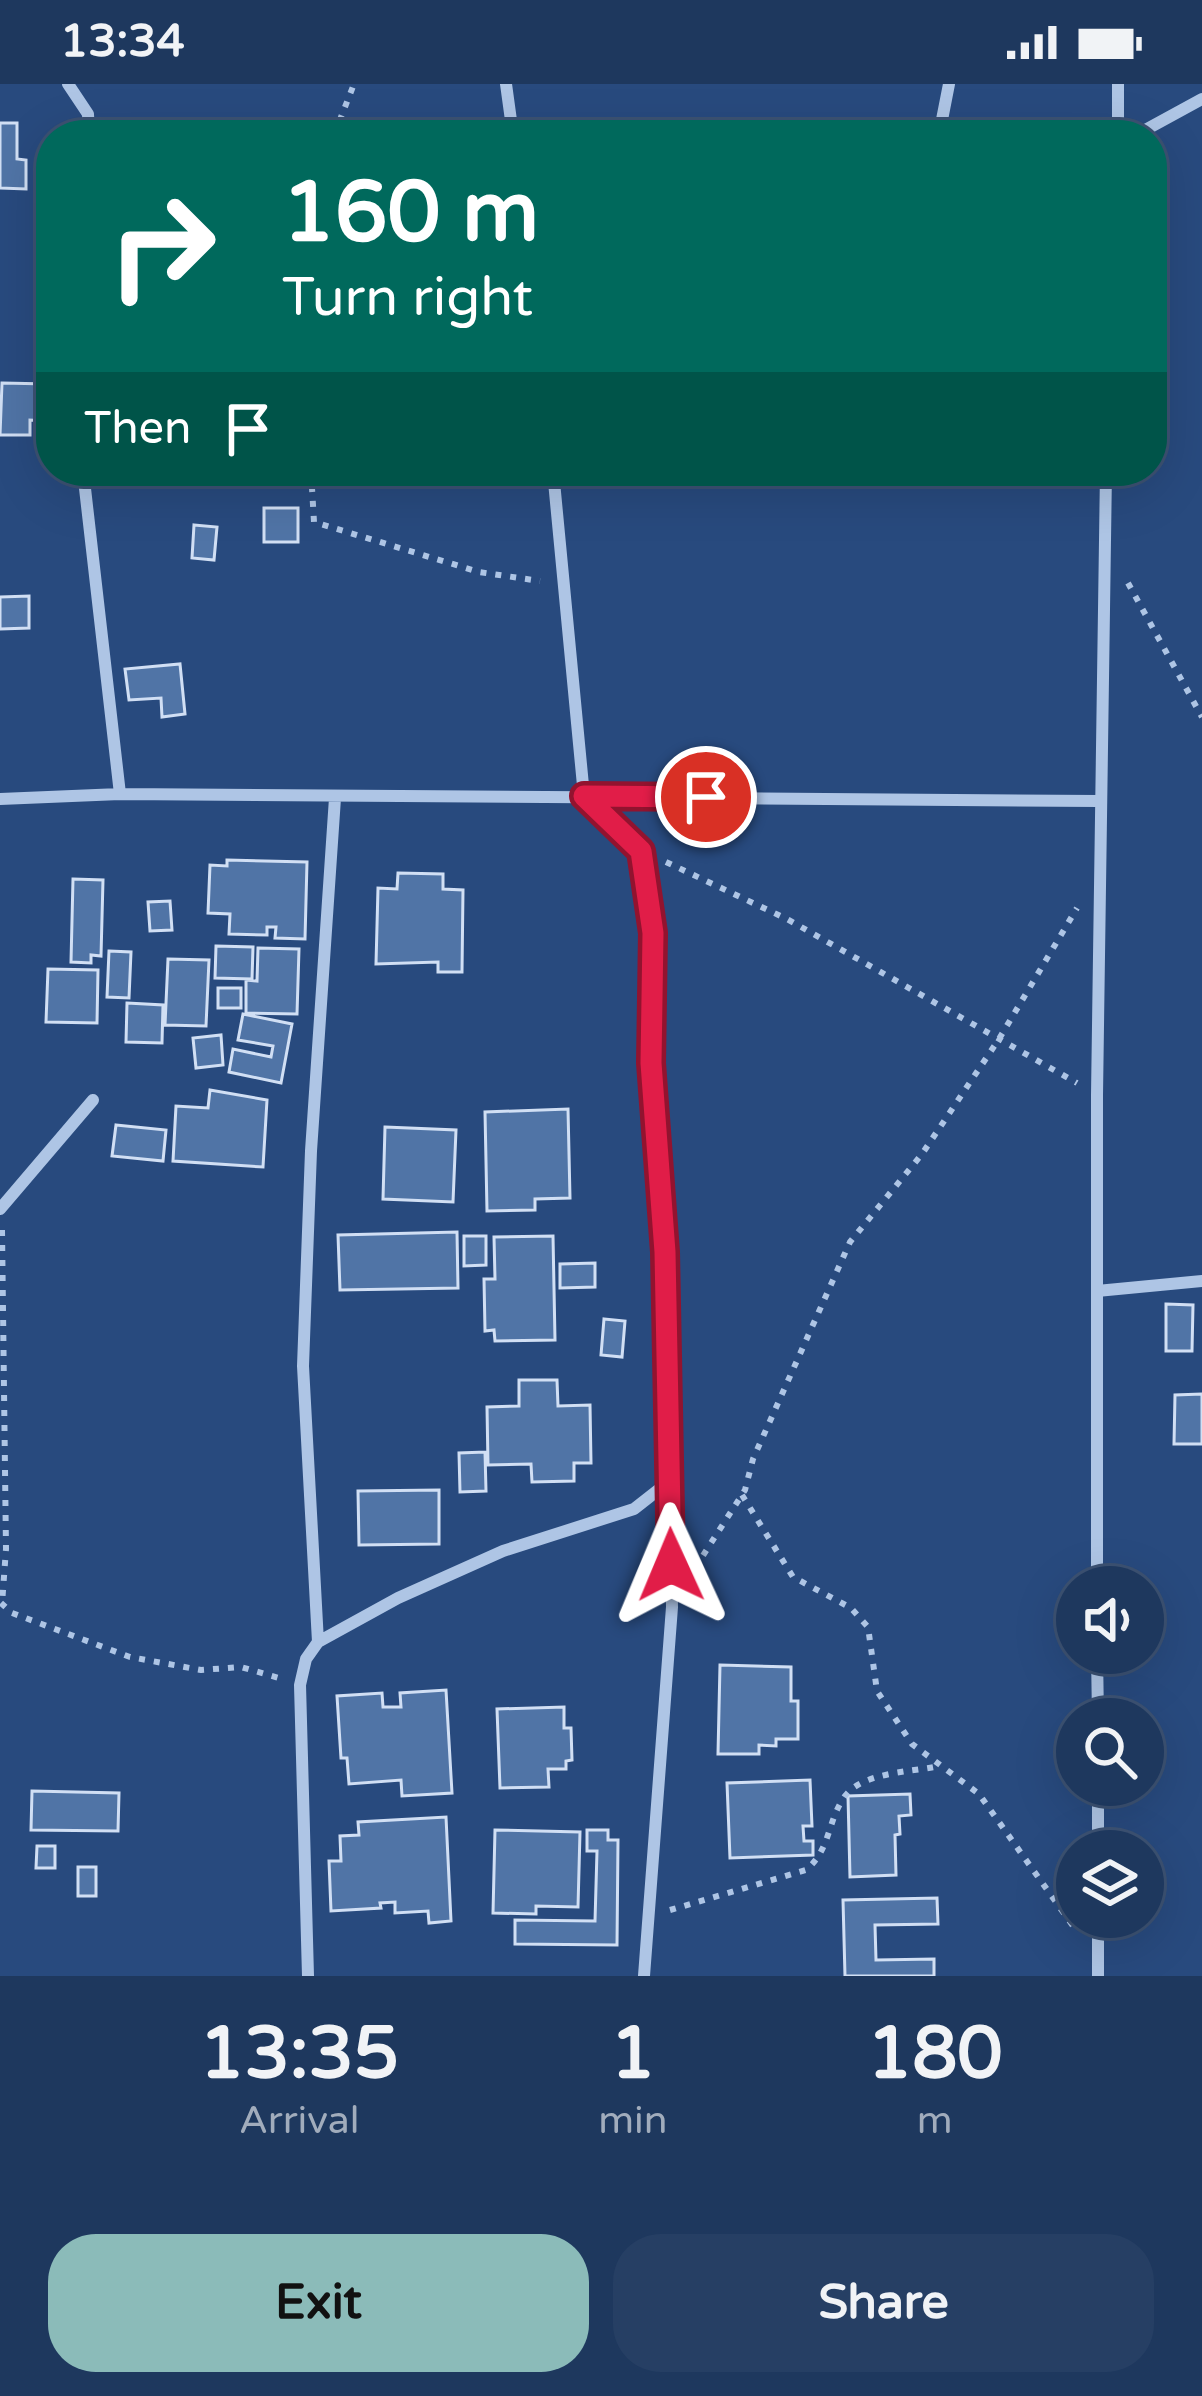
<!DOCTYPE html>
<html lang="en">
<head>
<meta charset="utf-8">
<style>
  body { margin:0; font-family:"Varela Round",sans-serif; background:#263f64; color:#f1f3f6; height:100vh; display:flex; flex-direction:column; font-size:45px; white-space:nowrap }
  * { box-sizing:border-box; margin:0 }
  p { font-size:39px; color:#a1acbc }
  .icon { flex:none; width:66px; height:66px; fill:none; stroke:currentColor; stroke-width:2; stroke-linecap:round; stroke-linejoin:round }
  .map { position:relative; height:1892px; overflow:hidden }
  .sheet { display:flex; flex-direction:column; background:#1e385e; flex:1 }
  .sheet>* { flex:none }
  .hud { position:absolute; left:36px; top:36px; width:1131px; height:366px; border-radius:48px; box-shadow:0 12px 48px #0002,0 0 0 3px #3c5273; background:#00695c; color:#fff; overflow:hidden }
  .buttons { position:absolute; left:1056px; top:1482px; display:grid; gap:24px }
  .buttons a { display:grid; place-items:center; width:108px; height:108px; border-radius:50%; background:#1e385e; box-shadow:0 12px 48px #0002,0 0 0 3px #3c5273; font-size:60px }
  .pin { position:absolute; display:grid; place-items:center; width:102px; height:102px; color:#fff; margin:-51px; border:6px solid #fff; border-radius:50%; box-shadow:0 3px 12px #0007 }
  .me { position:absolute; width:132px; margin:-66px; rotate:359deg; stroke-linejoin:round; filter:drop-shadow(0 0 9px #0008) }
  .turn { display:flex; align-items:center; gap:42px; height:252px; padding:0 48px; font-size:54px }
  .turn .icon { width:156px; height:156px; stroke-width:2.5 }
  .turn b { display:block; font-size:84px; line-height:102px }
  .then { display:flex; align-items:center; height:114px; padding:0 48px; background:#0003; gap:24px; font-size:45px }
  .eta { display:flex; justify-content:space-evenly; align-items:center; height:204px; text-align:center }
  .eta b { font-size:72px; font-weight:700; line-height:84px }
  .primary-button { display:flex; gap:24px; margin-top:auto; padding:24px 48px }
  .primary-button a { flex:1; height:138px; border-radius:48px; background:#8bbbb9; color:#111; font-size:48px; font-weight:700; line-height:138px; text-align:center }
  .primary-button a+a { background:#263f64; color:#f1f3f6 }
  .status { display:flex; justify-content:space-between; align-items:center; height:84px; padding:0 60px; background:#1e385e; direction:ltr }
  .status svg { height:33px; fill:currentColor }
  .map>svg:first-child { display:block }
  .building { fill:#5074a6; stroke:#d1dff4; stroke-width:3 }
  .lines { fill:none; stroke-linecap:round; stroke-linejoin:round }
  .path { stroke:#aec5e5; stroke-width:6; stroke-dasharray:6 9; stroke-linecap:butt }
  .minor { stroke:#aec5e5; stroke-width:12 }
  .route-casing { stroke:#92132f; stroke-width:30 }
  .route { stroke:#e11d48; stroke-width:21 }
</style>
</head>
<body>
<div class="status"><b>13:34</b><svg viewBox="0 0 49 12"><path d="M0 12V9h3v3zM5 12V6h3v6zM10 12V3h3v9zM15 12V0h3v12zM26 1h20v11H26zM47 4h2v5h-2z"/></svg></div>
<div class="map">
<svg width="1202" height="1892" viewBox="0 0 1202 1892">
  <rect width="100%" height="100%" fill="#284a7e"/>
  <path class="building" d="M0,39H17V75L26,76V105L0,104Z
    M2,299L48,300V337L30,336V351H0Z
    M264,424H298V458H264Z
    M194,441L217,443L214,476L192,474Z
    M29,512V544L0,545V513Z
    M180,580L185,630L162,633L161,614L129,616L125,585Z
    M227,776L307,778L305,855L275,854L276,843H267V851L229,850L230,830L208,829L210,781L227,782Z
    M398,789L443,790V805L463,806L462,888H438V878L376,880L378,804L397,805Z
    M73,795L103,796L101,872L91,871V879L71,878Z
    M170,817L172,846L150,847L148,818Z
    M216,862L253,863L252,895L215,894Z
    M258,864L299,865L297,930L246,929V896L257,897Z
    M109,867L131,868L129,914L107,913Z
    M168,875L209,876L206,942L165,941Z
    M48,885L98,886L97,939L46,938Z
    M218,904H241V924H218Z
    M127,919L163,921L162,959L126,958Z
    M243,930L292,940L281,999L229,988L233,965L271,973L273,962L238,956Z
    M221,951L223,981L196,984L193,954Z
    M210,1006L267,1016L263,1083L173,1077L176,1022L208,1024Z
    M568,1025L570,1114L535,1115V1126L487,1127L485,1028Z
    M116,1041L166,1046L163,1077L112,1072Z
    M385,1043L456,1046L453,1118L383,1115Z
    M457,1148L458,1204L340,1206L338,1151Z
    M464,1152H486V1181L464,1182Z
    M553,1152L555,1256L495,1257L494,1246L485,1247L484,1195H495L494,1153Z
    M595,1179V1203L560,1204V1180Z
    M1166,1220L1193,1221L1192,1267H1166Z
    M604,1235L625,1237L622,1273L601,1271Z
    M519,1296H557L558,1322L590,1321L591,1379H574V1397L532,1398L531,1380L488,1381L487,1323L519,1322Z
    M1202,1310V1360H1174L1175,1311Z
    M485,1368L486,1407L460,1408L459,1369Z
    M439,1406V1460L359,1461L358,1407Z
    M720,1581L791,1583V1617H798V1655H776V1662L759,1661V1670H718Z
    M446,1606L452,1709L402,1712L401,1696L349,1700L347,1674H341L337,1612L382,1609L383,1623H401L400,1609Z
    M564,1623V1644H571L572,1676L566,1677V1685H548L549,1703L500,1704L497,1625Z
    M810,1696L812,1742H803L804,1757H813V1771L730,1774L727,1699Z
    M32,1707L119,1709L118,1747L31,1746Z
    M910,1710L911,1731L899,1732L900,1750L895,1751L896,1791L850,1793L848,1712Z
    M446,1733L451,1837L429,1839L428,1827L395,1829V1818L380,1819L381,1824L331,1827L329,1777H341L340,1752L359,1751L358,1738Z
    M495,1746L580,1748L578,1823L536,1822V1830L493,1829Z
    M587,1746H608V1756H618L617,1861L515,1860V1836L595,1837L597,1767H587Z
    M37,1762H55V1784H36Z
    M78,1783H96V1812H78Z
    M937,1814L938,1840L875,1841L876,1876L934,1875V1892H845L843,1816Z"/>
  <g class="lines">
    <path class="path" d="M334,51L354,0
      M311,387L314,438L479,488L540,497
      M1128,499L1202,633
      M666,778L787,835L1077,999
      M2,1146L6,1465L2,1520
      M742,1411L793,1493L851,1524L868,1543L877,1607L912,1660L979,1710L1073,1842
      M695,1484L745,1406L753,1375L850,1158L922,1070L999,955L1077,824
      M1,1519L12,1529L130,1573L201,1586L241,1583L279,1594
      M670,1826L806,1786C831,1765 827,1737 845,1712C862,1689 908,1688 934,1683"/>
    <path class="minor" d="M68,0L88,30L89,51
      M506,0L513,51
      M1118,0V51
      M939,51L949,0
      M1136,51L1202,15
      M83,387L120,710
      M553,387L584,712L641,767L653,849L651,979L665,1168L672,1523L644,1892
      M0,715L120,710L1099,717
      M0,1125L93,1016
      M1097,1207L1202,1197
      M1097,1503V1011L1106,387
      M318,1558L303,1282L311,1067L335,714
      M1097,1569L1098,1635
      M1098,1701V1767
      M1098,1833V1892
      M308,1892L300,1601L306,1575L318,1558L398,1514L503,1467L634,1425L671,1396"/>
  </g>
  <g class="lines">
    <defs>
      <path id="route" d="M671,1481L665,1168L651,979L653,849L641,767L584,712L706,713"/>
    </defs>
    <use href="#route" class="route-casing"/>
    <use href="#route" class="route"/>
  </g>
</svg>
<div class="buttons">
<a><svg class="icon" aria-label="sound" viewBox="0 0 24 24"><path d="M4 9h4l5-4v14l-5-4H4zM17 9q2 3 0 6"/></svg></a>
<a><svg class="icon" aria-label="search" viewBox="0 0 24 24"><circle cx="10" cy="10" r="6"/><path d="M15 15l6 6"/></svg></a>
<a><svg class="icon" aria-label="layers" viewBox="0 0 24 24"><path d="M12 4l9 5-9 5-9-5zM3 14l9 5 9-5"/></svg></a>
</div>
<div class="pin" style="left:706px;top:713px;background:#d93025"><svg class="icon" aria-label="arrive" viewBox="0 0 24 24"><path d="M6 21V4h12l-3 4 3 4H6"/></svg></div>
<svg class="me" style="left:671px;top:1481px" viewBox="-20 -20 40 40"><path d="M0-17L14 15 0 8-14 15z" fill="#e11d48" stroke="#fff" stroke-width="4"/></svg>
<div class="hud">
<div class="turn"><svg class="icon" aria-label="right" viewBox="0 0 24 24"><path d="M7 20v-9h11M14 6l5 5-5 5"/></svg><div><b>160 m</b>Turn right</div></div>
<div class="then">Then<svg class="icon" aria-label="arrive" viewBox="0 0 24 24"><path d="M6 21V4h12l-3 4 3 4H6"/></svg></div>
</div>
</div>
<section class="sheet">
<div class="eta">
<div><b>13:35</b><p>Arrival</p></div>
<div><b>1</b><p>min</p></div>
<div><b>180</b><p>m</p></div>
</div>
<div class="primary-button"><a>Exit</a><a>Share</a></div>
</section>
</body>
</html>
